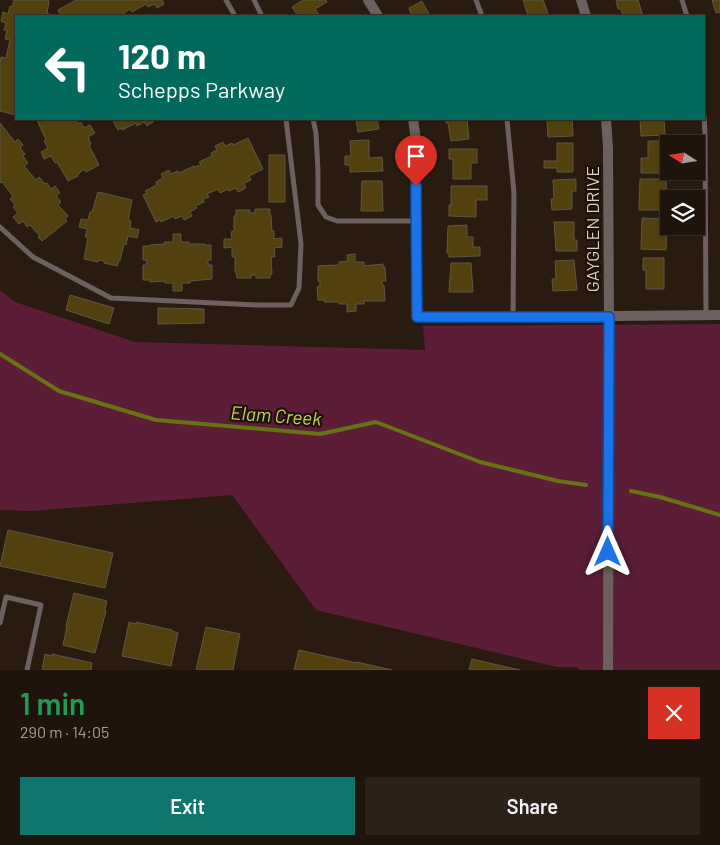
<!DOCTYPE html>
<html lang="en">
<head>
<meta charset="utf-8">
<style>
  body { margin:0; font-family:Barlow,sans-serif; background:#2c2119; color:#f1f3f6; height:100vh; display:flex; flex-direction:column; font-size:19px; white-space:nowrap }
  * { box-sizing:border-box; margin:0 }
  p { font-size:16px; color:#a19e9d }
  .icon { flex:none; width:28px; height:28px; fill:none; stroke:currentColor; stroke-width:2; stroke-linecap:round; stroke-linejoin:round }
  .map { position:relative; height:670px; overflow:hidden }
  .side { display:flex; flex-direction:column; background:#1f140b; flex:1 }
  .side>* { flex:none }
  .hud { position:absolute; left:15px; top:15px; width:690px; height:105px; border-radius:0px; box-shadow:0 1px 4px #0004,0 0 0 1px #3c332c; background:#00695c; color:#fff; overflow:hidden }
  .needle { width:32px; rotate:282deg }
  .buttons { position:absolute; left:660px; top:135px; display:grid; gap:10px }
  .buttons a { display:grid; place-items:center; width:45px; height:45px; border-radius:0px; background:#1f140b; box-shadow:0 1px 4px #0004,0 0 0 1px #3c332c; font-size:25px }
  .pin { position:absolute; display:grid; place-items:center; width:42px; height:42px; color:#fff; margin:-51px -21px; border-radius:50% 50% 50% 0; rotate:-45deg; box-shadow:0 0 5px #0007 }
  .pin .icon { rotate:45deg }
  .me { position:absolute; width:55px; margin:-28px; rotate:0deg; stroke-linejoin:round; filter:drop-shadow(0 0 4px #0008) }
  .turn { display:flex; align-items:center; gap:18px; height:105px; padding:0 20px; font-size:22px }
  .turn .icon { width:65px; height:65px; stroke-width:2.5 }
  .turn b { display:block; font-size:35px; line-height:42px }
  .round { display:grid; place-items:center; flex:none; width:52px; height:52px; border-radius:0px; background:#2c2119 }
  .overview { display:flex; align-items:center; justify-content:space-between; height:85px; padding:0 20px }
  h1 { font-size:30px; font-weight:600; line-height:38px; color:#1e9e55 }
  .button { display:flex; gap:10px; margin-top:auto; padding:10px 20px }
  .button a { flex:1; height:58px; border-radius:0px; background:#0f766e; color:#fff; font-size:20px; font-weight:600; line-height:58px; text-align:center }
  .button a+a { background:#2c2119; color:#f1f3f6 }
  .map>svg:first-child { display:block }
  .green { fill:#5c1e37 }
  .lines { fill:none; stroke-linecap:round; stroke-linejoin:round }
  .stream { stroke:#687311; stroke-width:4 }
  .building { fill:#53400f; stroke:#5f5744 }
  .service { stroke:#6c615f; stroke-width:5 }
  .minor { stroke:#6c615f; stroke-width:10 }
  .route-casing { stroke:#114b97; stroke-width:12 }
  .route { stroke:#1a73e8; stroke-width:9 }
  .labels { text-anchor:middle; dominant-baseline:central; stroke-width:4.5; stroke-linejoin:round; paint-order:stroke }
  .street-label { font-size:18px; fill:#dbd1ca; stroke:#1f1107 }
  .water-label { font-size:19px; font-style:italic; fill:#c2d35c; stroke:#1f1107 }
</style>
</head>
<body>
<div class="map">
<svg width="720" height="670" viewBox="0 0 720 670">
  <rect width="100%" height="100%" fill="#291b0f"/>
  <path class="green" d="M0,290L15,302L135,342L425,350L423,326L720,324V670H581L576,667H557L316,610L232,495L32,511L0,510Z"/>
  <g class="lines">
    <path class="stream" d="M0,354L59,391L156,420L320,434L376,422L480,462L558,481L586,485
      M631,491L660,497L720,515"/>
  </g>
  <path class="building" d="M14,0H47L49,1L47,14H50L49,16H16V115L0,111V63L1,57L6,58L10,40L5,39L7,30H4L6,23L1,21L3,12L8,14L10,6L12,7Z
    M76,0H162L164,4L157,8L155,4L148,7L146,4L132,12L130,9L124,13L125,15L123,16H61L58,10Z
    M303,0H326L327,2L315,9L320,16H298L292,7Z
    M523,0H543L549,16H528Z
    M616,0H638L643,16H623L621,9H618Z
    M712,0H720V12L716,13Z
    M422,1L430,16H412L409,8Z
    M40,119H75L78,124L81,122L84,128L90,125L95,133L88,137L91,144L89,145L99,165L86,172L85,169L80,172V173L77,175L78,176L68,181L57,162L55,163L51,156L44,159L41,152L48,148L44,141L46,140L37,120Z
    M112,119H152L153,122L147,126L144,122L137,126L136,123L122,130L121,128L118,130Z
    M356,119H377L379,129L358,132Z
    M446,119H467L469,139L451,141L448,123H446Z
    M547,119H572L573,136L548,137Z
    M640,119H664L665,135L641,136Z
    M0,123L15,142L18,139L23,145L20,148L25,154L23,156L28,163L24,166L36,180L39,177L45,184L47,183L51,189L55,186L60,193L56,196L61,202L58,205L68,216L65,219L67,221L42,241L38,237L40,236L30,225L27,227L23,221L19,224L13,217L18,213L13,207L15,205L10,199L13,196L2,182L0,183Z
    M248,138L263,169L249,176L251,180L244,183L246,188L238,192L236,188L229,191L228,189L220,193L218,189L207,194L209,197L203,199L204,202L195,206L197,208L190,212L192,216L184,220L182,216L175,219L174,216L161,222L160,220L156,222L143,195L147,193L145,191L157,185L156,182L163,178L161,174L169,170L171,174L178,171L179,173L194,166V167L201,165L199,162L212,156L211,153L217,150L215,146L223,142L225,146L232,143L233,145Z
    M369,140V158L382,157L383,171L350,172V165H345V156H351L350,141Z
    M648,141H677V144H669V173H641V158H648Z
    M557,143H573V172H557V168H544V161H557Z
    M449,149H477V163H471V179H453V159H449Z
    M269,155H285V202H269Z
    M576,179V191H572V209L552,210L551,199H554L553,180Z
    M640,179H666L667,210H639Z
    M362,181H382L383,211H361Z
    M451,186H487V200H476V217L449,216V205H451Z
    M98,192L132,200L128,220L131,221L130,228L139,230L137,238L128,236L126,245L124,244L120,261L119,260L117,266L104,263V261L98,260V262L84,259L88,237H85L87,229L79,227L81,219L88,220L90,212H92Z
    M255,209H270V215H271L272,231H274V239L282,238V247L274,248L275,257H271L272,274L270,275V278H256V275H251V278H237L236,272H235V257H232V247L224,248V239H232L231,232L234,231V216H236V210H250V213H255Z
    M642,218L667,219L666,250L641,249Z
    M554,222H574V240H577V251H556Z
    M467,225V237H473V247H480V256L449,257V253H447L448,226Z
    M173,234H181V242H189V244H205V245H211V260H208V265H212V279L190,281V283H182V291H173V283H165V281L150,282V280H143V265H146L147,260H143V246H150V245L165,244L164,242H173Z
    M355,254V262H364V266L383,264V267H385L386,281H382V285H384L385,301H364V304H356V311L347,312V304H339V302H324V300H318L317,287L320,286V281H318V266L339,265V262L348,261L347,255Z
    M643,258H664V289H646V270H643Z
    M574,260L577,290L553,291L552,279H556L555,261Z
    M451,263H471L473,292H449Z
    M70,295L114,308L109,324L66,310Z
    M158,308L204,309V323L158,324Z
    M8,530L113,553L105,588L0,566Z
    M74,593L107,601L105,610L106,611L95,653L63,645L67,626H66Z
    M129,622L136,624V622L172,630V631L178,633L171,666L122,656Z
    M206,627L240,634L233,670H196Z
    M299,650L357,663V662L392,670H294Z
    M45,654L52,656V654L92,663L91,670H42Z
    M472,659L520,670H469Z"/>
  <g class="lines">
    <path class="service" d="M226,0L235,16
      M254,0L262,16
      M476,0L482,16
      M682,0L687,16
      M704,116L705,135L706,315
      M313,119L316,133L318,171V205L326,217L337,221H416
      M507,119L514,193L513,317
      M0,227L33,257L111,298L257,305H291L299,288L301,244L286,119
      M0,623L6,597L41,605L27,670"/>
    <path class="minor" d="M368,0L378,16
      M581,0L586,16
      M413,119L415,133L417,317H513L720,315
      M606,119L608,148L609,317L608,670"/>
  </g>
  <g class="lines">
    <defs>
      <path id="route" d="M416,186L417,317H609L608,552"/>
    </defs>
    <use href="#route" class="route-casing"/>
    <use href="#route" class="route"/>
  </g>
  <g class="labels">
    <g class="street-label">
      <text transform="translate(592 229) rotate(-90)">GAYGLEN DRIVE</text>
    </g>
    <g class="water-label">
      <text transform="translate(276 415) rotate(4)">Elam Creek</text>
    </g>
  </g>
</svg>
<div class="buttons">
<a><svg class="needle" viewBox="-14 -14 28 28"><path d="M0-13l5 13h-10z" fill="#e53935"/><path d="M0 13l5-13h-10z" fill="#a19e9d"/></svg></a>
<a><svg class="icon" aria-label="layers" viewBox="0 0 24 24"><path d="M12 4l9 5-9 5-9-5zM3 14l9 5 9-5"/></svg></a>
</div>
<div class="pin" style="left:416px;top:186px;background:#d93025"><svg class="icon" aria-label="arrive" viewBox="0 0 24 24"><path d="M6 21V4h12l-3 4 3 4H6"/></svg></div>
<svg class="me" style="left:608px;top:552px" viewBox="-20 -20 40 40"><path d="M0-17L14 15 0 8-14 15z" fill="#1a73e8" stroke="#fff" stroke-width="4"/></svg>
<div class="hud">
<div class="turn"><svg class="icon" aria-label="left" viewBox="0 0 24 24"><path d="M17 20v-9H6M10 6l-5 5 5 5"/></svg><div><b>120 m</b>Schepps Parkway</div></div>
</div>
</div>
<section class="side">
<div class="overview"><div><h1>1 min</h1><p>290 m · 14:05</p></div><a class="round" style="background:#d93025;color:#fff"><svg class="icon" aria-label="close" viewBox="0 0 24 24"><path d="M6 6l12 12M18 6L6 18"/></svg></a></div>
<div class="button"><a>Exit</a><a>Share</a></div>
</section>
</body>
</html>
